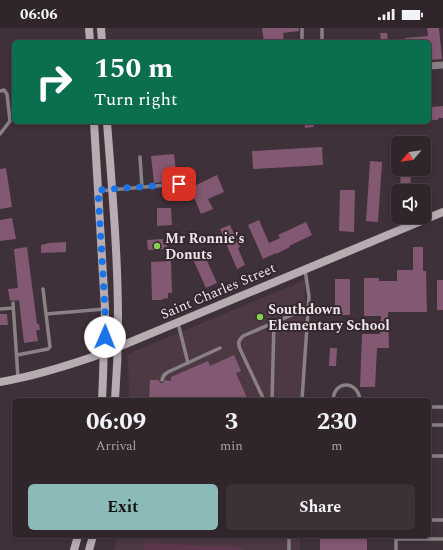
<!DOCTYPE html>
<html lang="en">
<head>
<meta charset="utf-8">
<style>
  body { margin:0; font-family:Spectral,serif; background:#3b3137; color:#f1f3f6; height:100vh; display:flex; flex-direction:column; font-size:15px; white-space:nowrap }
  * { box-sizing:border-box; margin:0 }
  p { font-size:13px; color:#a7a5a9 }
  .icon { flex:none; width:22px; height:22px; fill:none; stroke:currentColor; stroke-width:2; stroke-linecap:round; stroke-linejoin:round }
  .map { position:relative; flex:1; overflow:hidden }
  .drawer { position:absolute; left:12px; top:370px; width:419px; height:140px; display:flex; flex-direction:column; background:#2f252b; border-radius:6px; box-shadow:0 2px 6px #0003,0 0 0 1px #4a4247 }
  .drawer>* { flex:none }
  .top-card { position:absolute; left:12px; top:12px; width:419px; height:84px; border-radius:6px; box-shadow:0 2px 6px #0003,0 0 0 1px #4a4247; background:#0b6e4f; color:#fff; overflow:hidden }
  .needle { width:26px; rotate:242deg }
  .tools { position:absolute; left:391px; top:108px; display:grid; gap:8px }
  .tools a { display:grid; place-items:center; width:40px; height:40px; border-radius:6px; background:#2f252b; box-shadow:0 2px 6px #0003,0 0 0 1px #4a4247; font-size:20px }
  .pin { position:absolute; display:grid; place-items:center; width:34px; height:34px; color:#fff; margin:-17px; border-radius:8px; box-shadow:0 2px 6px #0006 }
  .me { position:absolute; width:44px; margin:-22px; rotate:1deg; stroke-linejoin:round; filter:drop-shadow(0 0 3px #0008) }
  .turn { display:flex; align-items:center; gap:14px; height:84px; padding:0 16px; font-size:18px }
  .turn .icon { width:52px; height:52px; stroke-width:2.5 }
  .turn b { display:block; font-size:28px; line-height:34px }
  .eta { display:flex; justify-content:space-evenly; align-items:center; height:68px; text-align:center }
  .eta b { font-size:24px; font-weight:700; line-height:28px }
  .action { display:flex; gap:8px; margin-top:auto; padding:8px 16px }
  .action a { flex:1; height:46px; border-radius:6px; background:#8bbbb9; color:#111; font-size:16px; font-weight:700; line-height:46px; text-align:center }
  .action a+a { background:#3b3137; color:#f1f3f6 }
  .status { display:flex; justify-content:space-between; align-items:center; height:28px; padding:0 20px; background:#2f252b; direction:ltr }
  .status svg { height:11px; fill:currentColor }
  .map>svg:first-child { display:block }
  .built { fill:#4d3944 }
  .green { fill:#5c374e }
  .building { fill:#835872 }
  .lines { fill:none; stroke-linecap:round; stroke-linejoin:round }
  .lane { stroke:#898186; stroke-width:3.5 }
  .street { stroke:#898186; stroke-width:7 }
  .secondary { stroke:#b8acb3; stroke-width:8 }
  .route { stroke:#1a73e8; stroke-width:7; stroke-dasharray:0 12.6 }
  .poi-dot { fill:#87cf4a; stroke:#35272f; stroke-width:1.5 }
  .labels { text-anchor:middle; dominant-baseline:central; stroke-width:4; stroke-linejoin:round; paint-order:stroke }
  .poi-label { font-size:14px; font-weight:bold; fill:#eee5ea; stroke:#35272f; text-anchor:start }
  .street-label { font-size:14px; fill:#eee5ea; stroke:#35272f }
</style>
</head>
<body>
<div class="status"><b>06:06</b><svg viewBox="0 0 49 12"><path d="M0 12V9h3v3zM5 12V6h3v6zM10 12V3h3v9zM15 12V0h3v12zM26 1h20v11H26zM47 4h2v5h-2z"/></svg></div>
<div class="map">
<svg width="443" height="522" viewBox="0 0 443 522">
  <rect width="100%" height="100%" fill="#3f3139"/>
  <path class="built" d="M305,252L303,372H129L128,326Z
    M117,508H300V522H114Z"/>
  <path class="green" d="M144,515L240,519L243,522H144Z"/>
  <path class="building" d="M262,0H299V3L283,5L284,14H264Z
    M427,0H439L442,31L430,32L429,14H405V10L428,8Z
    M380,5H387L388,14H381Z
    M443,78V90H438V92H432L431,79Z
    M304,94H313L314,99L305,100Z
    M322,119L323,137L253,141L252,123Z
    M174,126L177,153L154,155L151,128Z
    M370,133L382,134L378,194L366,193Z
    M6,140L12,179L0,181V141Z
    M401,142L411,143L410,163H400Z
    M217,147L224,164L208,171L213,181L201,186L190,160Z
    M340,162H355L354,204L339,203Z
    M157,180H171L172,197L157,198Z
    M12,190L16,211L0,213V192Z
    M259,192L269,215L280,210L278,207L306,194L312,207L289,218L290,219L276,226V225L263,231L248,197Z
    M230,197L240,219L238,220L245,237L237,241L220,201Z
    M163,211V216L167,215V221L148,222L147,212Z
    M66,214V224L41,225V217L49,215Z
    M27,219L37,296H39L40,302H36L38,313L24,315L19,272L15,273L12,272L10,273L8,261L18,260L14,221Z
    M413,219H423V243H426L427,284H388L389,320H377L375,359H360L362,306H380L381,288H364V250H379V253H397V242H413Z
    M203,224L217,255L206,260L192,229Z
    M171,233L172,265H168V270L162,271V272H152L151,234Z
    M335,251H350V287H335Z
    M437,252H443V282H437Z
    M0,286H7L8,297H0Z
    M330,320H337L336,338H329Z
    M234,327L241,343L236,345L248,372H149L150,352H159L160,355H163L165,352L171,353V349L208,333L210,338Z
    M320,508H367V522H320Z"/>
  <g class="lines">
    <path class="lane" d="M302,0V14
      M322,14V0
      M0,63L4,62L7,66L10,93L0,106
      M140,129L142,159
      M98,163L179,156
      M13,275L18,350
      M0,281L13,280
      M46,286L105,281
      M178,295L188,335
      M17,327L48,321L50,319L43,261
      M162,352L164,347L168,344L220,320
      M264,372L240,321C238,315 238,313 243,308L308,280
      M272,372L274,295
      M302,372L309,268L305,242
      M333,372C334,352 358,352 360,372
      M429,379H443
      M429,397H443
      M429,428H443
      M429,492H443
      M289,522V508
      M396,522V511H443"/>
    <path class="street" d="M429,38L443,37"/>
    <path class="secondary" d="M89,0L90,14
      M101,0L102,14
      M94,94L105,281L103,349L102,372
      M107,94C112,160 118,226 118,293C118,319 117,346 115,372
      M0,354C36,348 70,337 104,325L443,184
      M74,522L78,508
      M89,522L93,508"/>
  </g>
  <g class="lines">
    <path class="route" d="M105,309V281L98,162L179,156"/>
  </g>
  <g class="poi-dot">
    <circle cx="157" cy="218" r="4"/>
    <circle cx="260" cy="289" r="4"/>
  </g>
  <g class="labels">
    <g class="poi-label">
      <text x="165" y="210">Mr Ronnie's<tspan x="165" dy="16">Donuts</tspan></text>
      <text x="268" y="281">Southdown<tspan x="268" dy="16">Elementary School</tspan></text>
    </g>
    <g class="street-label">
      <text transform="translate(218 263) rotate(-23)">Saint Charles Street</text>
    </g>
  </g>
</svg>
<div class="tools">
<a><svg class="needle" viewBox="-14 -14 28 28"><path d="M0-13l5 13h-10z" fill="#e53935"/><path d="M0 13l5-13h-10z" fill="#a7a5a9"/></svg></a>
<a><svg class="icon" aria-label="sound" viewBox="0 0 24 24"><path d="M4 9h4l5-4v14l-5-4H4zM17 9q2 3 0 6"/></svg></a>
</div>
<div class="pin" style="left:179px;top:156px;background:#d93025"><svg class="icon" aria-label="arrive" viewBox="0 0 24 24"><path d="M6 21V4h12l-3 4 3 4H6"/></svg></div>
<svg class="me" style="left:105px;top:309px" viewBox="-20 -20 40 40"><circle r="19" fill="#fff"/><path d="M0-13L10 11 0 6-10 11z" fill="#1a73e8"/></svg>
<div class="top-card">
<div class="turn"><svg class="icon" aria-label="right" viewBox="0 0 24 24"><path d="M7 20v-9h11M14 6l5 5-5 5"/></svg><div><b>150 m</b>Turn right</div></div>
</div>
<section class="drawer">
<div class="eta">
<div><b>06:09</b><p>Arrival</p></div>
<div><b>3</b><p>min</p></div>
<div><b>230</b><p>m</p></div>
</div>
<div class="action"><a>Exit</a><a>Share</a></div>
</section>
</div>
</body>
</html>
